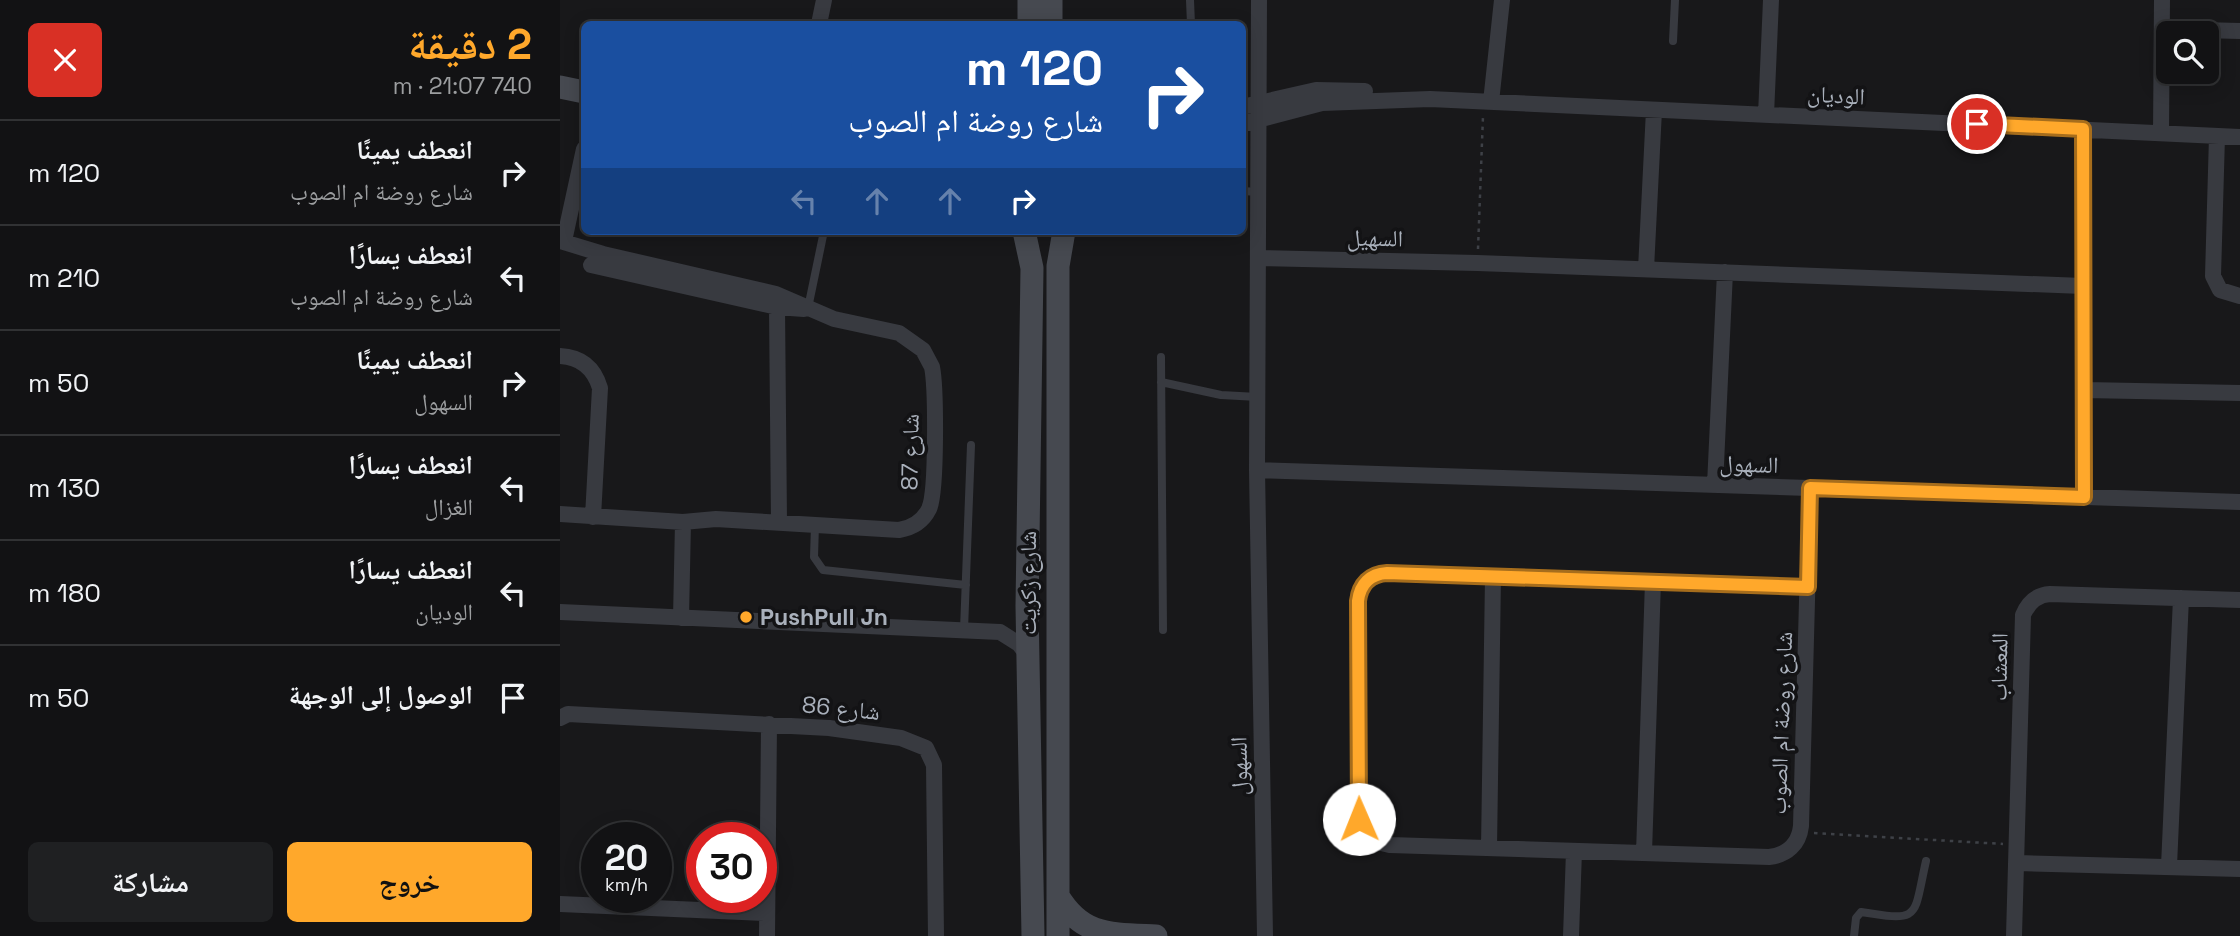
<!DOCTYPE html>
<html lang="ar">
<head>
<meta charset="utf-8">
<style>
  body { margin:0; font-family:"Space Grotesk","Noto Naskh Arabic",sans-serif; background:#1f2022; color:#f1f3f6; direction:rtl; height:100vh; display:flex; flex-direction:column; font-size:26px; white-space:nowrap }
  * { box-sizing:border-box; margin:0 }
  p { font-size:23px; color:#9c9ea0 }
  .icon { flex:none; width:38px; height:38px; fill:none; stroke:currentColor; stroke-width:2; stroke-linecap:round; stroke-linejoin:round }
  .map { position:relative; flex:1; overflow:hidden; direction:ltr }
  .drawer { display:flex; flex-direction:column; background:#121214; width:560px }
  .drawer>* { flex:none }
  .hud { position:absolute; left:21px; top:21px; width:665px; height:214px; border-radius:10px; box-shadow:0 4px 18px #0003,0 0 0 2px #313234; direction:rtl; background:#1a4fa0; color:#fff; overflow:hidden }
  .tools { position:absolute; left:1596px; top:21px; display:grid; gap:14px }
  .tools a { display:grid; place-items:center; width:63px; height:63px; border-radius:10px; background:#121214; box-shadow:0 4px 18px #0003,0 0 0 2px #313234; font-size:35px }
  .speed { position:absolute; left:21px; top:822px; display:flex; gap:14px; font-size:35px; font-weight:700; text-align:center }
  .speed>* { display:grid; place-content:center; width:91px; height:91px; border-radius:50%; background:#121214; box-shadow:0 4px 18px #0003,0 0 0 2px #313234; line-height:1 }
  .speed small { font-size:18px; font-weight:400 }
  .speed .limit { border:10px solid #d22; background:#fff; color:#111 }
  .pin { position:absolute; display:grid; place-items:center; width:60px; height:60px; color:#fff; margin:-30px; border:4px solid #fff; border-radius:50%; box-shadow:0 2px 7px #0007 }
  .me { position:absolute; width:77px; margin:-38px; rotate:359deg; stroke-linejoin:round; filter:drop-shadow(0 0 5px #0008) }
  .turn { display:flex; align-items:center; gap:24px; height:147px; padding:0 28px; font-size:32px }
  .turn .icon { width:91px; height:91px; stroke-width:2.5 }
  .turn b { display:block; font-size:49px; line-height:60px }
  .lanes { display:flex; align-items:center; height:66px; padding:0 28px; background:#0003; justify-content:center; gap:35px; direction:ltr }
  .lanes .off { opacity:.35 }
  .round { display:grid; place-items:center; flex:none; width:74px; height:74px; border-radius:10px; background:#1f2022 }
  .overview { display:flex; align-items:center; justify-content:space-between; height:119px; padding:0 28px }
  h1 { font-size:42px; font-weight:700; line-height:52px; color:#ffa82b }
  .primary-button { display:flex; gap:14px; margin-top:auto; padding:14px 28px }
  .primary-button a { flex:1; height:80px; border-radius:10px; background:#ffa82b; color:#111; font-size:28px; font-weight:700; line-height:80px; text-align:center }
  .primary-button a+a { background:#1f2022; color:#f1f3f6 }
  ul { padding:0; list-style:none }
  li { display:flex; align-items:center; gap:21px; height:105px; padding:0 28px; border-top:2px solid #313234 }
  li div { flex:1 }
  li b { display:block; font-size:26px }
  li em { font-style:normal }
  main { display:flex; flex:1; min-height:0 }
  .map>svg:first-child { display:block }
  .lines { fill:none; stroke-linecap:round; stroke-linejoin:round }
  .path { stroke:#3e4147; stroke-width:2.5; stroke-dasharray:3.5 5; stroke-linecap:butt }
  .lane { stroke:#383a40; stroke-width:8 }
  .street { stroke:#383a40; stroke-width:16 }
  .secondary { stroke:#464950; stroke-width:23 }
  .route-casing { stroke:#a66d1c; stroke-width:18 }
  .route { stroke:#ffa82b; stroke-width:12 }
  .poi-dot { fill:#ffa82b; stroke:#131315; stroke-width:2.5 }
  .labels { text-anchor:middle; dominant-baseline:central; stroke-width:7; stroke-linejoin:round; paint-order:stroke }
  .street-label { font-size:23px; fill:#a9b0bb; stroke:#131315 }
  .poi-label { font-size:23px; font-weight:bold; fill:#a9b0bb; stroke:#131315; text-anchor:start }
</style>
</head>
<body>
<main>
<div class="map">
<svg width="1680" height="936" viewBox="0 0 1680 936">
  <rect width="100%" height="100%" fill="#18181a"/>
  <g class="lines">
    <path class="path" d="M918,249L923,116
      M1254,833L1443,844"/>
    <path class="lane" d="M630,0L631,24
      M1113,41L1115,0
      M682,191L699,192
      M248,308L264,231
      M601,357L603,630
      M601,382L661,395L698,397
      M255,525L254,557L263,570L406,585
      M404,630L411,445
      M1294,936L1296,918L1301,912C1362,922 1353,918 1366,861"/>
    <path class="street" d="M699,0L697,470L705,936
      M259,24L264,0
      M1602,29L1680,31
      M931,102L942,0
      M682,107L756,90L805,91
      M1206,115L1211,0
      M682,124L762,103L870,99L1680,137
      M1523,129L1524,497
      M1601,133L1602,0
      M1657,136L1653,276L1660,290L1680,296
      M0,241L43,254L216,294L274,319L339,333L363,350L372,367C376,387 377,492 369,509C363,521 352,528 339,530L156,519L123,522L121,618
      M4,241L24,149
      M699,258L917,263L1523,286
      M31,265L217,307L244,309
      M1086,269L1094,110
      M217,307L219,522
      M0,356C21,357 34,368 40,388L33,517
      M1525,390L1680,393
      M697,470L1680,502
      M1155,485L1165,272
      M0,514L123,522
      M1248,587L827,573C810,575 800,584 798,601V810C800,830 810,842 830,845L1209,857C1227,855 1239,844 1241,826L1250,488
      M0,612L440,632L459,644L468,656
      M0,718L8,714L269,728L341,738L366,748L374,765L376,936
      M929,848L933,576
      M1084,853L1093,581
      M1458,863L1680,869
      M1609,866L1621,598
      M0,904L207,913
      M207,936L209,724
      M1011,936L1014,851
      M1454,936L1463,615C1468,603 1476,595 1490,594L1680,600"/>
    <path class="secondary" d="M469,0V24
      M491,24V0
      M0,87L24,92
      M464,231L472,268L467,606L473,936
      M498,896C522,936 549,934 596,936
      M498,936V266L504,231"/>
  </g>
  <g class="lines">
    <defs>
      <path id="route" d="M799,819L798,601C800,584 810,574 827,573L1248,587L1250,488L1524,497L1523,129L1417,124"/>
    </defs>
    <use href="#route" class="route-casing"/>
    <use href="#route" class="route"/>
  </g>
  <circle class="poi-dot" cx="186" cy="617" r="7"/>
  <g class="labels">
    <g class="street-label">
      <text transform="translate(1276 95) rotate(3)">الوديان</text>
      <text transform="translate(815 238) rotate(1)">السهيل</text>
      <text transform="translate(350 452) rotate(-89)">شارع 87</text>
      <text transform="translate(1189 464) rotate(2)">السهول</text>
      <text transform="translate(468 583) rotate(-90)">شارع زكريت</text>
      <text transform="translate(1439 667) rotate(-89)">المعشاب</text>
      <text transform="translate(281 708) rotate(6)">شارع 86</text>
      <text transform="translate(1221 723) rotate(-88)">شارع روضة ام الصوب</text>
      <text transform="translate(679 766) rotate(-91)">السهول</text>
    </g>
    <g class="poi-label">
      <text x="200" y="617">PushPull Jn</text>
    </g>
  </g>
</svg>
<div class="tools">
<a><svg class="icon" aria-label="search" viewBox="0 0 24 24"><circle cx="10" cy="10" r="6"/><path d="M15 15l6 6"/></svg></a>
</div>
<div class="speed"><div>20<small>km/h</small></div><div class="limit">30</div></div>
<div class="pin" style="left:1417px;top:124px;background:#d93025"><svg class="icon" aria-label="arrive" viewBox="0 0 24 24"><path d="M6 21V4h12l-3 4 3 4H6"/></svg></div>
<svg class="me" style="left:799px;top:819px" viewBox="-20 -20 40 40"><circle r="19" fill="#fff"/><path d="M0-13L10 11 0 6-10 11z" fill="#ffa82b"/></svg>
<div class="hud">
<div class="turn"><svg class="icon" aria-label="right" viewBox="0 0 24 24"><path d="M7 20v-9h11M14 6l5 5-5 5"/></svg><div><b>120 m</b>شارع روضة ام الصوب</div></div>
<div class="lanes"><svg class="icon off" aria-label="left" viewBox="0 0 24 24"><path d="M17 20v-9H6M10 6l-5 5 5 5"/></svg><svg class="icon off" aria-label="ahead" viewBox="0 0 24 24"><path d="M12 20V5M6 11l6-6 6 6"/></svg><svg class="icon off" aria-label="ahead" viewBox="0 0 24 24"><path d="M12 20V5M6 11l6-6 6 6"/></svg><svg class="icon" aria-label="right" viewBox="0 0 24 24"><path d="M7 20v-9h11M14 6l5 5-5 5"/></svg></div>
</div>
</div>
<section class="drawer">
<div class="overview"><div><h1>2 دقيقة</h1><p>740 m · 21:07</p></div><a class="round" style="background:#d93025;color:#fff"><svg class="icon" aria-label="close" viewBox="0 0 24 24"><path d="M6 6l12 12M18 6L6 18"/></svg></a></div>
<ul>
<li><svg class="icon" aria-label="right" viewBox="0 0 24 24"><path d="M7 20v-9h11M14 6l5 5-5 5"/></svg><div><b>انعطف يمينًا</b><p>شارع روضة ام الصوب</p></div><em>120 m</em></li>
<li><svg class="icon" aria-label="left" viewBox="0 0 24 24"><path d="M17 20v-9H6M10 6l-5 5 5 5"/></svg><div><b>انعطف يسارًا</b><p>شارع روضة ام الصوب</p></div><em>210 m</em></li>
<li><svg class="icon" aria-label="right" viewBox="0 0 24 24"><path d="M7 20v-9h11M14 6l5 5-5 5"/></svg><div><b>انعطف يمينًا</b><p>السهول</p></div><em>50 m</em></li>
<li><svg class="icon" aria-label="left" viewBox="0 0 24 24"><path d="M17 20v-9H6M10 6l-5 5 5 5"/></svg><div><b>انعطف يسارًا</b><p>الغزال</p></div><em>130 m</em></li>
<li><svg class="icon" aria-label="left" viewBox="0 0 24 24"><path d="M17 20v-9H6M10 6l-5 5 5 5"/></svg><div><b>انعطف يسارًا</b><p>الوديان</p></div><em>180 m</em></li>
<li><svg class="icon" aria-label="arrive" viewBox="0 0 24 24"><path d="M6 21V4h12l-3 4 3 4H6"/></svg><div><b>الوصول إلى الوجهة</b></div><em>50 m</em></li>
</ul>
<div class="primary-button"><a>خروج</a><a>مشاركة</a></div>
</section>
</main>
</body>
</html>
